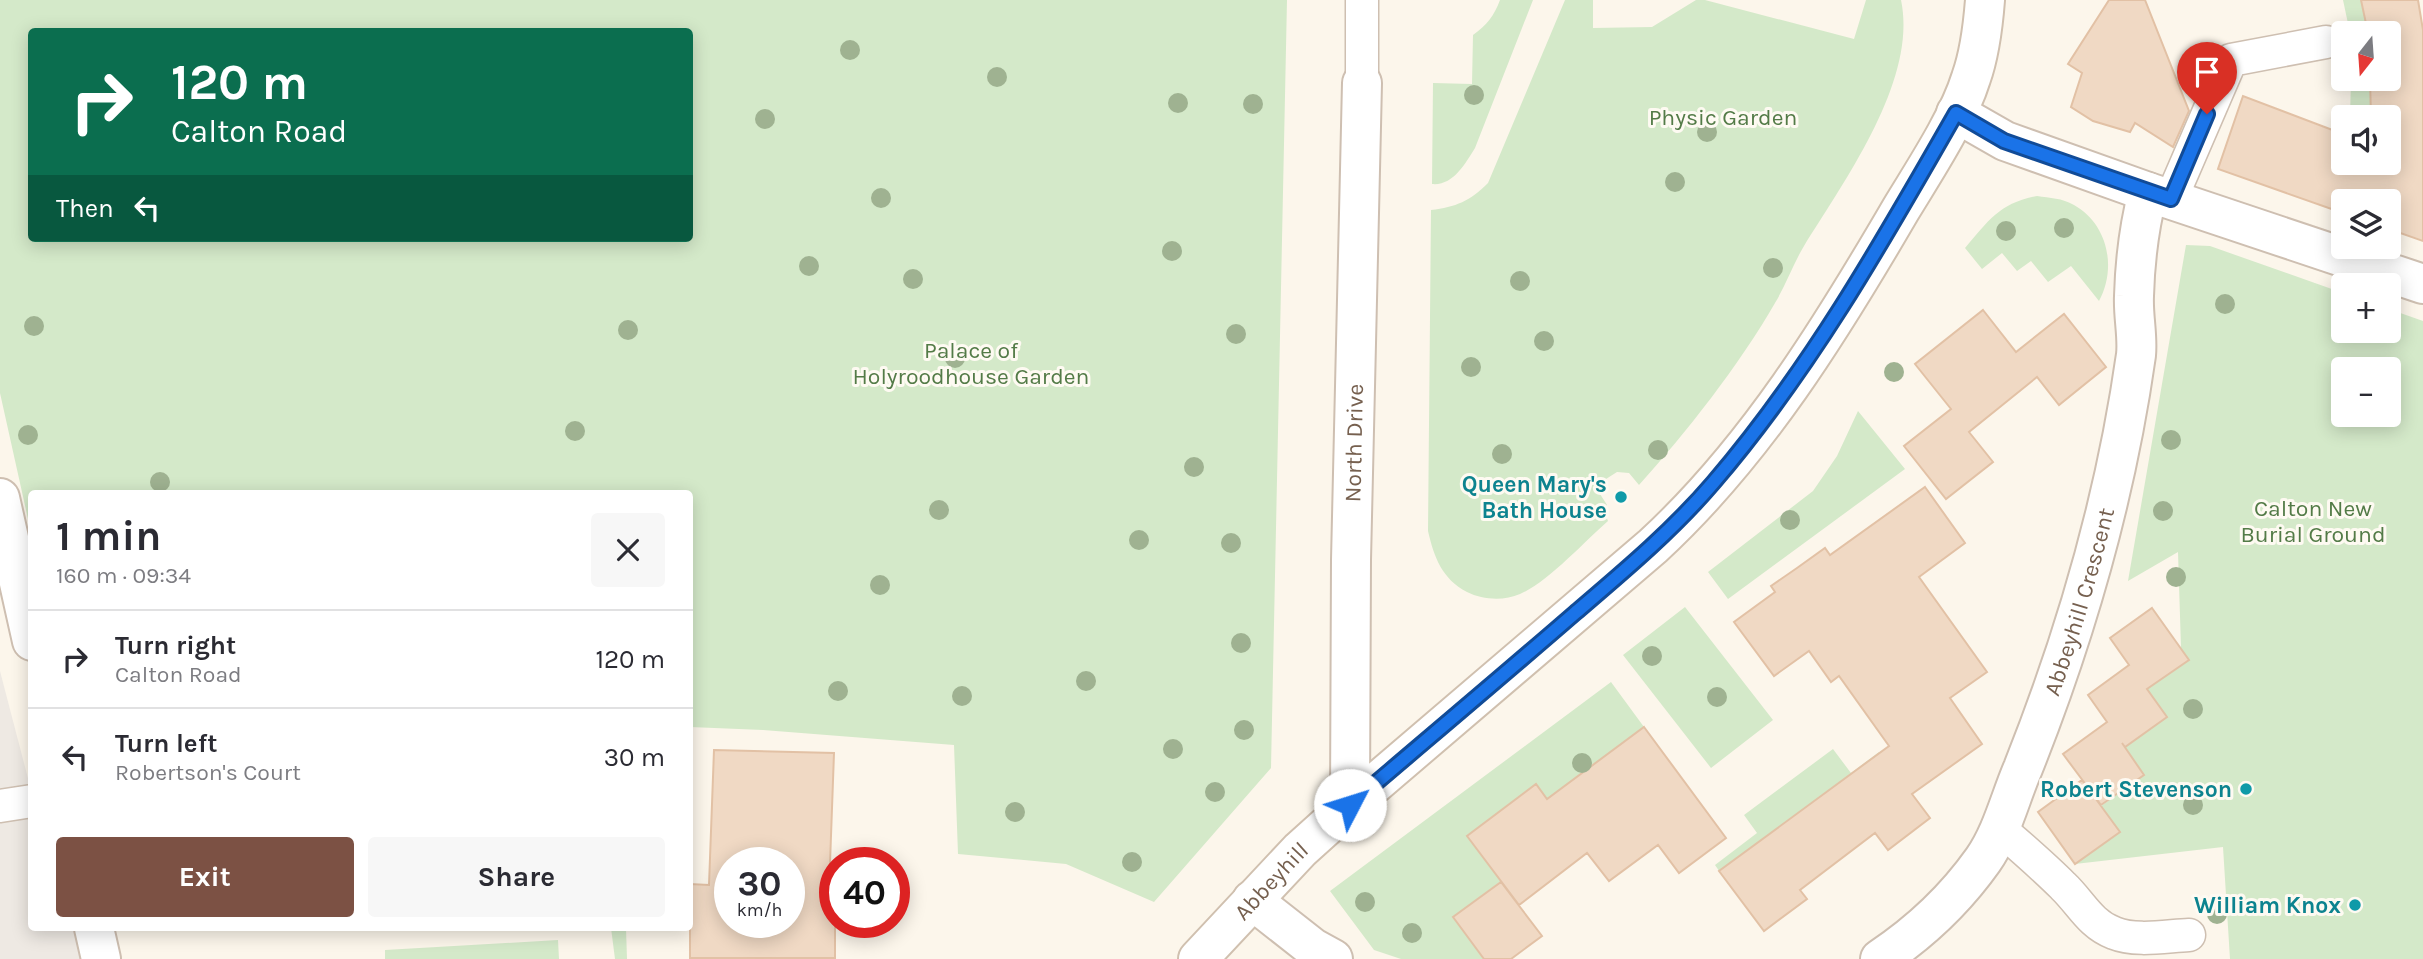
<!DOCTYPE html>
<html lang="en">
<head>
<meta charset="utf-8">
<style>
  body { margin:0; font-family:Karla,sans-serif; background:#f7f7f7; color:#2b2b33; height:100vh; display:flex; flex-direction:column; font-size:26px; white-space:nowrap }
  * { box-sizing:border-box; margin:0 }
  p { font-size:23px; color:#7c7c81 }
  .icon { flex:none; width:38px; height:38px; fill:none; stroke:currentColor; stroke-width:2; stroke-linecap:round; stroke-linejoin:round }
  .map { position:relative; flex:1; overflow:hidden }
  .details { position:absolute; left:28px; top:490px; width:665px; height:441px; display:flex; flex-direction:column; background:#fff; border-radius:7px; box-shadow:0 4px 18px #0003 }
  .details>* { flex:none }
  .banner { position:absolute; left:28px; top:28px; width:665px; height:214px; border-radius:7px; box-shadow:0 4px 18px #0003; background:#0b6e4f; color:#fff; overflow:hidden }
  .needle { width:46px; rotate:197deg }
  .tools { position:absolute; left:2331px; top:21px; display:grid; gap:14px }
  .tools a { display:grid; place-items:center; width:70px; height:70px; border-radius:7px; background:#fff; box-shadow:0 4px 18px #0003; font-size:35px }
  .speed { position:absolute; left:714px; top:847px; display:flex; gap:14px; font-size:35px; font-weight:700; text-align:center }
  .speed>* { display:grid; place-content:center; width:91px; height:91px; border-radius:50%; background:#fff; box-shadow:0 4px 18px #0003; line-height:1 }
  .speed small { font-size:18px; font-weight:400 }
  .speed .limit { border:10px solid #d22; background:#fff; color:#111 }
  .pin { position:absolute; display:grid; place-items:center; width:60px; height:60px; color:#fff; margin:-72px -30px; border-radius:50% 50% 50% 0; rotate:-45deg; box-shadow:0 0 7px #0007 }
  .pin .icon { rotate:45deg }
  .me { position:absolute; width:77px; margin:-38px; rotate:50deg; stroke-linejoin:round; filter:drop-shadow(0 0 5px #0008) }
  .turn { display:flex; align-items:center; gap:24px; height:147px; padding:0 28px; font-size:32px }
  .turn .icon { width:91px; height:91px; stroke-width:2.5 }
  .turn b { display:block; font-size:49px; line-height:60px }
  .then { display:flex; align-items:center; height:66px; padding:0 28px; background:#0003; gap:14px; font-size:26px }
  .round { display:grid; place-items:center; flex:none; width:74px; height:74px; border-radius:7px; background:#f7f7f7 }
  .overview { display:flex; align-items:center; justify-content:space-between; height:119px; padding:0 28px }
  h1 { font-size:42px; font-weight:700; line-height:52px }
  .button { display:flex; gap:14px; margin-top:auto; padding:14px 28px }
  .button a { flex:1; height:80px; border-radius:7px; background:#7c5144; color:#fff; font-size:28px; font-weight:700; line-height:80px; text-align:center }
  .button a+a { background:#f7f7f7; color:#2b2b33 }
  ul { padding:0; list-style:none }
  li { display:flex; align-items:center; gap:21px; height:98px; padding:0 28px; border-top:2px solid #e1e1e2 }
  li div { flex:1 }
  li b { display:block; font-size:26px }
  li em { font-style:normal }
  .map>svg:first-child { display:block }
  .industrial { fill:#eee9e3 }
  .green { fill:#d4e9c9; fill-rule:evenodd }
  .building { fill:#f0d9c4; stroke:#e2c1a5; stroke-width:2; fill-rule:evenodd }
  .lines { fill:none; stroke-linecap:round; stroke-linejoin:round }
  .lane-casing { stroke:#cebfb1; stroke-width:35 }
  .street-casing { stroke:#cebfb1; stroke-width:42 }
  .secondary-casing { stroke:#d0c0af; stroke-width:42 }
  .lane { stroke:#fff; stroke-width:32 }
  .street { stroke:#fff; stroke-width:38 }
  .secondary { stroke:#fff; stroke-width:38 }
  .tree { fill:#9fb291 }
  .route-casing { stroke:#114b97; stroke-width:18 }
  .route { stroke:#1a73e8; stroke-width:12 }
  .culture-dot { fill:#0f9aa8; stroke:#fefaf2; stroke-width:2.5 }
  .labels { text-anchor:middle; dominant-baseline:central; stroke-width:6; stroke-linejoin:round; paint-order:stroke }
  .park-label { font-size:23px; fill:#537b47; stroke:#fefaf2 }
  .street-label { font-size:23px; fill:#76604f; stroke:#fefaf2 }
  .culture-label { font-size:23px; font-weight:bold; fill:#0d838f; stroke:#fefaf2; text-anchor:end }
</style>
</head>
<body>
<div class="map">
<svg width="2423" height="959" viewBox="0 0 2423 959">
  <rect width="100%" height="100%" fill="#fcf6eb"/>
  <path class="industrial" d="M0,671L31,790L32,928H75L85,959H0Z"/>
  <path class="green" d="M0,0H1287L1271,768L1154,902L1066,864L958,854L954,745L763,730L690,727V494H32L31,519H28L0,393ZM32,32H690V238H32Z
    M1500,0H1533L1475,148C1465,164 1453,186 1432,184L1433,83L1472,84L1473,35C1487,25 1494,16 1500,0Z
    M1565,0H1593V28L1652,27L1696,0H1705L1854,39L1866,0H1901C1918,80 1844,181 1804,246C1793,264 1786,285 1775,303C1740,364 1686,433 1639,485L1629,473L1617,472L1595,486L1607,505L1605,513L1608,521C1584,542 1548,582 1520,594C1504,601 1483,600 1467,592C1442,579 1434,557 1428,531L1431,210C1456,207 1470,201 1488,183Z
    M2343,0H2361L2368,33H2350Z
    M2351,79H2370L2371,117H2350Z
    M2037,196C2050,198 2062,198 2074,205C2108,224 2117,268 2099,301L2071,266L2048,282L2031,261L2017,271L2002,253L1982,269L1965,248C1989,220 2000,203 2037,196Z
    M2186,245L2210,246L2343,293V331H2389V309L2423,321V959H2230L2223,847L2075,864L2119,833L2101,806L2144,775L2125,747L2167,717L2147,689L2189,660L2181,648L2178,552L2128,581ZM2343,369H2389V415H2343Z
    M1858,411L1905,469L1728,599L1708,572L1813,491L1837,456Z
    M1685,607L1773,720L1711,768L1623,655Z
    M1611,682L1644,727L1568,826L1536,785L1467,836L1501,881L1453,917L1484,959H1401L1374,950L1330,891Z
    M1833,749L1851,773L1879,752L1894,771L1838,783L1763,840L1771,852L1728,884L1715,865L1757,833L1744,815Z
    M611,928H626L627,959H615Z
    M558,940L559,959H385V950Z"/>
  <path class="building" d="M2109,0H2145L2189,111L2173,147L2135,123L2130,132L2093,121L2071,107L2082,73L2068,64Z
    M2361,0H2418L2423,30V241L2389,229V201H2343V213L2218,169L2243,96L2343,134V163H2389V117H2371L2370,79H2389V33H2368Z
    M1983,310L2016,352L2064,314L2106,367L2059,405L2037,377L1969,432L1993,462L1946,499L1904,446L1951,409L1915,364Z
    M1925,487L1965,543L1919,577L1987,672L1950,698L1982,744L1912,794L1930,818L1888,850L1875,833L1800,890L1807,899L1764,931L1719,871L1889,746L1839,676L1831,682L1809,651L1774,676L1734,622L1775,592L1771,586L1797,568L1825,548L1830,555Z
    M2152,608L2189,660L2147,689L2167,717L2125,747L2122,743L2144,775L2101,805L2063,754L2107,722L2088,695L2129,665L2110,638Z
    M1644,727L1726,838L1679,873L1658,845L1609,881L1587,853L1519,905L1467,836L1536,784L1547,799Z
    M714,750L834,753L829,891H835V958H690V884L709,885ZM730,863H789V922H730Z
    M2082,780L2120,832L2075,864L2038,812Z
    M1501,882L1542,936L1511,959H1484L1453,917Z"/>
  <g class="lines">
    <defs>
      <path id="lane" d="M1362,83V0
        M2171,199L2231,60L2326,42
        M0,806L32,801
        M1999,828C2021,847 2043,866 2063,886C2081,903 2090,924 2114,933C2136,942 2166,936 2189,935"/>
      <g id="street">
        <path d="M1956,113L2005,141L2148,192L2423,284"/>
        <path d="M0,498L32,641"/>
        <path id="s1" d="M1350,805L1351,560L1362,83"/>
        <path d="M1252,900L1313,948L1333,959"/>
        <path d="M94,928L101,959"/>
        <path id="s2" d="M1880,959C1919,933 1956,898 1983,860C2002,833 2010,798 2023,768C2076,635 2116,496 2136,355C2138,336 2133,316 2134,296C2135,260 2139,227 2148,192"/>
      </g>
      <g id="secondary">
        <path id="s3" d="M1198,959L1300,850L1350,805L1653,546C1756,451 1831,329 1901,209C1924,171 1958,120 1971,78C1980,53 1983,26 1985,0"/>
      </g>
    </defs>
    <use href="#lane" class="lane-casing"/>
    <use href="#street" class="street-casing"/>
    <use href="#secondary" class="secondary-casing"/>
    <use href="#lane" class="lane"/>
    <use href="#street" class="street"/>
    <use href="#secondary" class="secondary"/>
  </g>
  <g class="tree">
    <circle cx="850" cy="50" r="10"/>
    <circle cx="997" cy="77" r="10"/>
    <circle cx="1474" cy="95" r="10"/>
    <circle cx="1178" cy="103" r="10"/>
    <circle cx="1253" cy="104" r="10"/>
    <circle cx="765" cy="119" r="10"/>
    <circle cx="1707" cy="132" r="10"/>
    <circle cx="1675" cy="182" r="10"/>
    <circle cx="881" cy="198" r="10"/>
    <circle cx="2064" cy="228" r="10"/>
    <circle cx="2006" cy="231" r="10"/>
    <circle cx="1172" cy="251" r="10"/>
    <circle cx="809" cy="266" r="10"/>
    <circle cx="1773" cy="268" r="10"/>
    <circle cx="913" cy="279" r="10"/>
    <circle cx="1520" cy="281" r="10"/>
    <circle cx="2225" cy="304" r="10"/>
    <circle cx="34" cy="326" r="10"/>
    <circle cx="628" cy="330" r="10"/>
    <circle cx="1236" cy="334" r="10"/>
    <circle cx="1544" cy="341" r="10"/>
    <circle cx="955" cy="358" r="10"/>
    <circle cx="1471" cy="367" r="10"/>
    <circle cx="1894" cy="372" r="10"/>
    <circle cx="575" cy="431" r="10"/>
    <circle cx="28" cy="435" r="10"/>
    <circle cx="2171" cy="440" r="10"/>
    <circle cx="1658" cy="450" r="10"/>
    <circle cx="1502" cy="454" r="10"/>
    <circle cx="1194" cy="467" r="10"/>
    <circle cx="160" cy="482" r="10"/>
    <circle cx="939" cy="510" r="10"/>
    <circle cx="2163" cy="511" r="10"/>
    <circle cx="1790" cy="520" r="10"/>
    <circle cx="1139" cy="540" r="10"/>
    <circle cx="1231" cy="543" r="10"/>
    <circle cx="2176" cy="577" r="10"/>
    <circle cx="880" cy="585" r="10"/>
    <circle cx="1241" cy="643" r="10"/>
    <circle cx="1652" cy="656" r="10"/>
    <circle cx="1086" cy="681" r="10"/>
    <circle cx="838" cy="691" r="10"/>
    <circle cx="962" cy="696" r="10"/>
    <circle cx="1717" cy="697" r="10"/>
    <circle cx="2193" cy="709" r="10"/>
    <circle cx="1244" cy="730" r="10"/>
    <circle cx="1173" cy="749" r="10"/>
    <circle cx="1582" cy="763" r="10"/>
    <circle cx="1215" cy="792" r="10"/>
    <circle cx="2193" cy="805" r="10"/>
    <circle cx="1015" cy="812" r="10"/>
    <circle cx="1132" cy="862" r="10"/>
    <circle cx="1365" cy="902" r="10"/>
    <circle cx="2217" cy="914" r="10"/>
    <circle cx="1412" cy="933" r="10"/>
  </g>
  <g class="lines">
    <defs>
      <path id="route" d="M1350,805C1425,741 1500,678 1575,613C1623,572 1672,531 1713,483C1810,370 1883,241 1956,113L2004,141L2171,199L2207,114"/>
    </defs>
    <use href="#route" class="route-casing"/>
    <use href="#route" class="route"/>
  </g>
  <g class="culture-dot">
    <circle cx="1621" cy="497" r="7"/>
    <circle cx="2246" cy="789" r="7"/>
    <circle cx="2355" cy="905" r="7"/>
  </g>
  <g class="labels">
    <g class="park-label">
      <text x="1723" y="117">Physic Garden</text>
      <text x="971" y="350">Palace of<tspan x="971" dy="26">Holyroodhouse Garden</tspan></text>
      <text x="2313" y="508">Calton New<tspan x="2313" dy="26">Burial Ground</tspan></text>
    </g>
    <g class="street-label">
      <text stroke="none"><textPath href="#s1" startOffset="362">North Drive</textPath></text>
      <text stroke="none"><textPath href="#s2" startOffset="420">Abbeyhill Crescent</textPath></text>
      <text stroke="none"><textPath href="#s3" startOffset="107">Abbeyhill</textPath></text>
    </g>
    <g class="culture-label">
      <text x="1607" y="484">Queen Mary's<tspan x="1607" dy="26">Bath House</tspan></text>
      <text x="2232" y="789">Robert Stevenson</text>
      <text x="2341" y="905">William Knox</text>
    </g>
  </g>
</svg>
<div class="tools">
<a><svg class="needle" viewBox="-14 -14 28 28"><path d="M0-13l5 13h-10z" fill="#e53935"/><path d="M0 13l5-13h-10z" fill="#7c7c81"/></svg></a>
<a><svg class="icon" aria-label="sound" viewBox="0 0 24 24"><path d="M4 9h4l5-4v14l-5-4H4zM17 9q2 3 0 6"/></svg></a>
<a><svg class="icon" aria-label="layers" viewBox="0 0 24 24"><path d="M12 4l9 5-9 5-9-5zM3 14l9 5 9-5"/></svg></a>
<a>+</a>
<a>−</a>
</div>
<div class="speed"><div>30<small>km/h</small></div><div class="limit">40</div></div>
<div class="pin" style="left:2207px;top:114px;background:#d93025"><svg class="icon" aria-label="arrive" viewBox="0 0 24 24"><path d="M6 21V4h12l-3 4 3 4H6"/></svg></div>
<svg class="me" style="left:1350px;top:805px" viewBox="-20 -20 40 40"><circle r="19" fill="#fff"/><path d="M0-13L10 11 0 6-10 11z" fill="#1a73e8"/></svg>
<div class="banner">
<div class="turn"><svg class="icon" aria-label="right" viewBox="0 0 24 24"><path d="M7 20v-9h11M14 6l5 5-5 5"/></svg><div><b>120 m</b>Calton Road</div></div>
<div class="then">Then<svg class="icon" aria-label="left" viewBox="0 0 24 24"><path d="M17 20v-9H6M10 6l-5 5 5 5"/></svg></div>
</div>
<section class="details">
<div class="overview"><div><h1>1 min</h1><p>160 m · 09:34</p></div><a class="round"><svg class="icon" aria-label="close" viewBox="0 0 24 24"><path d="M6 6l12 12M18 6L6 18"/></svg></a></div>
<ul>
<li><svg class="icon" aria-label="right" viewBox="0 0 24 24"><path d="M7 20v-9h11M14 6l5 5-5 5"/></svg><div><b>Turn right</b><p>Calton Road</p></div><em>120 m</em></li>
<li><svg class="icon" aria-label="left" viewBox="0 0 24 24"><path d="M17 20v-9H6M10 6l-5 5 5 5"/></svg><div><b>Turn left</b><p>Robertson's Court</p></div><em>30 m</em></li>
</ul>
<div class="button"><a>Exit</a><a>Share</a></div>
</section>
</div>
</body>
</html>
